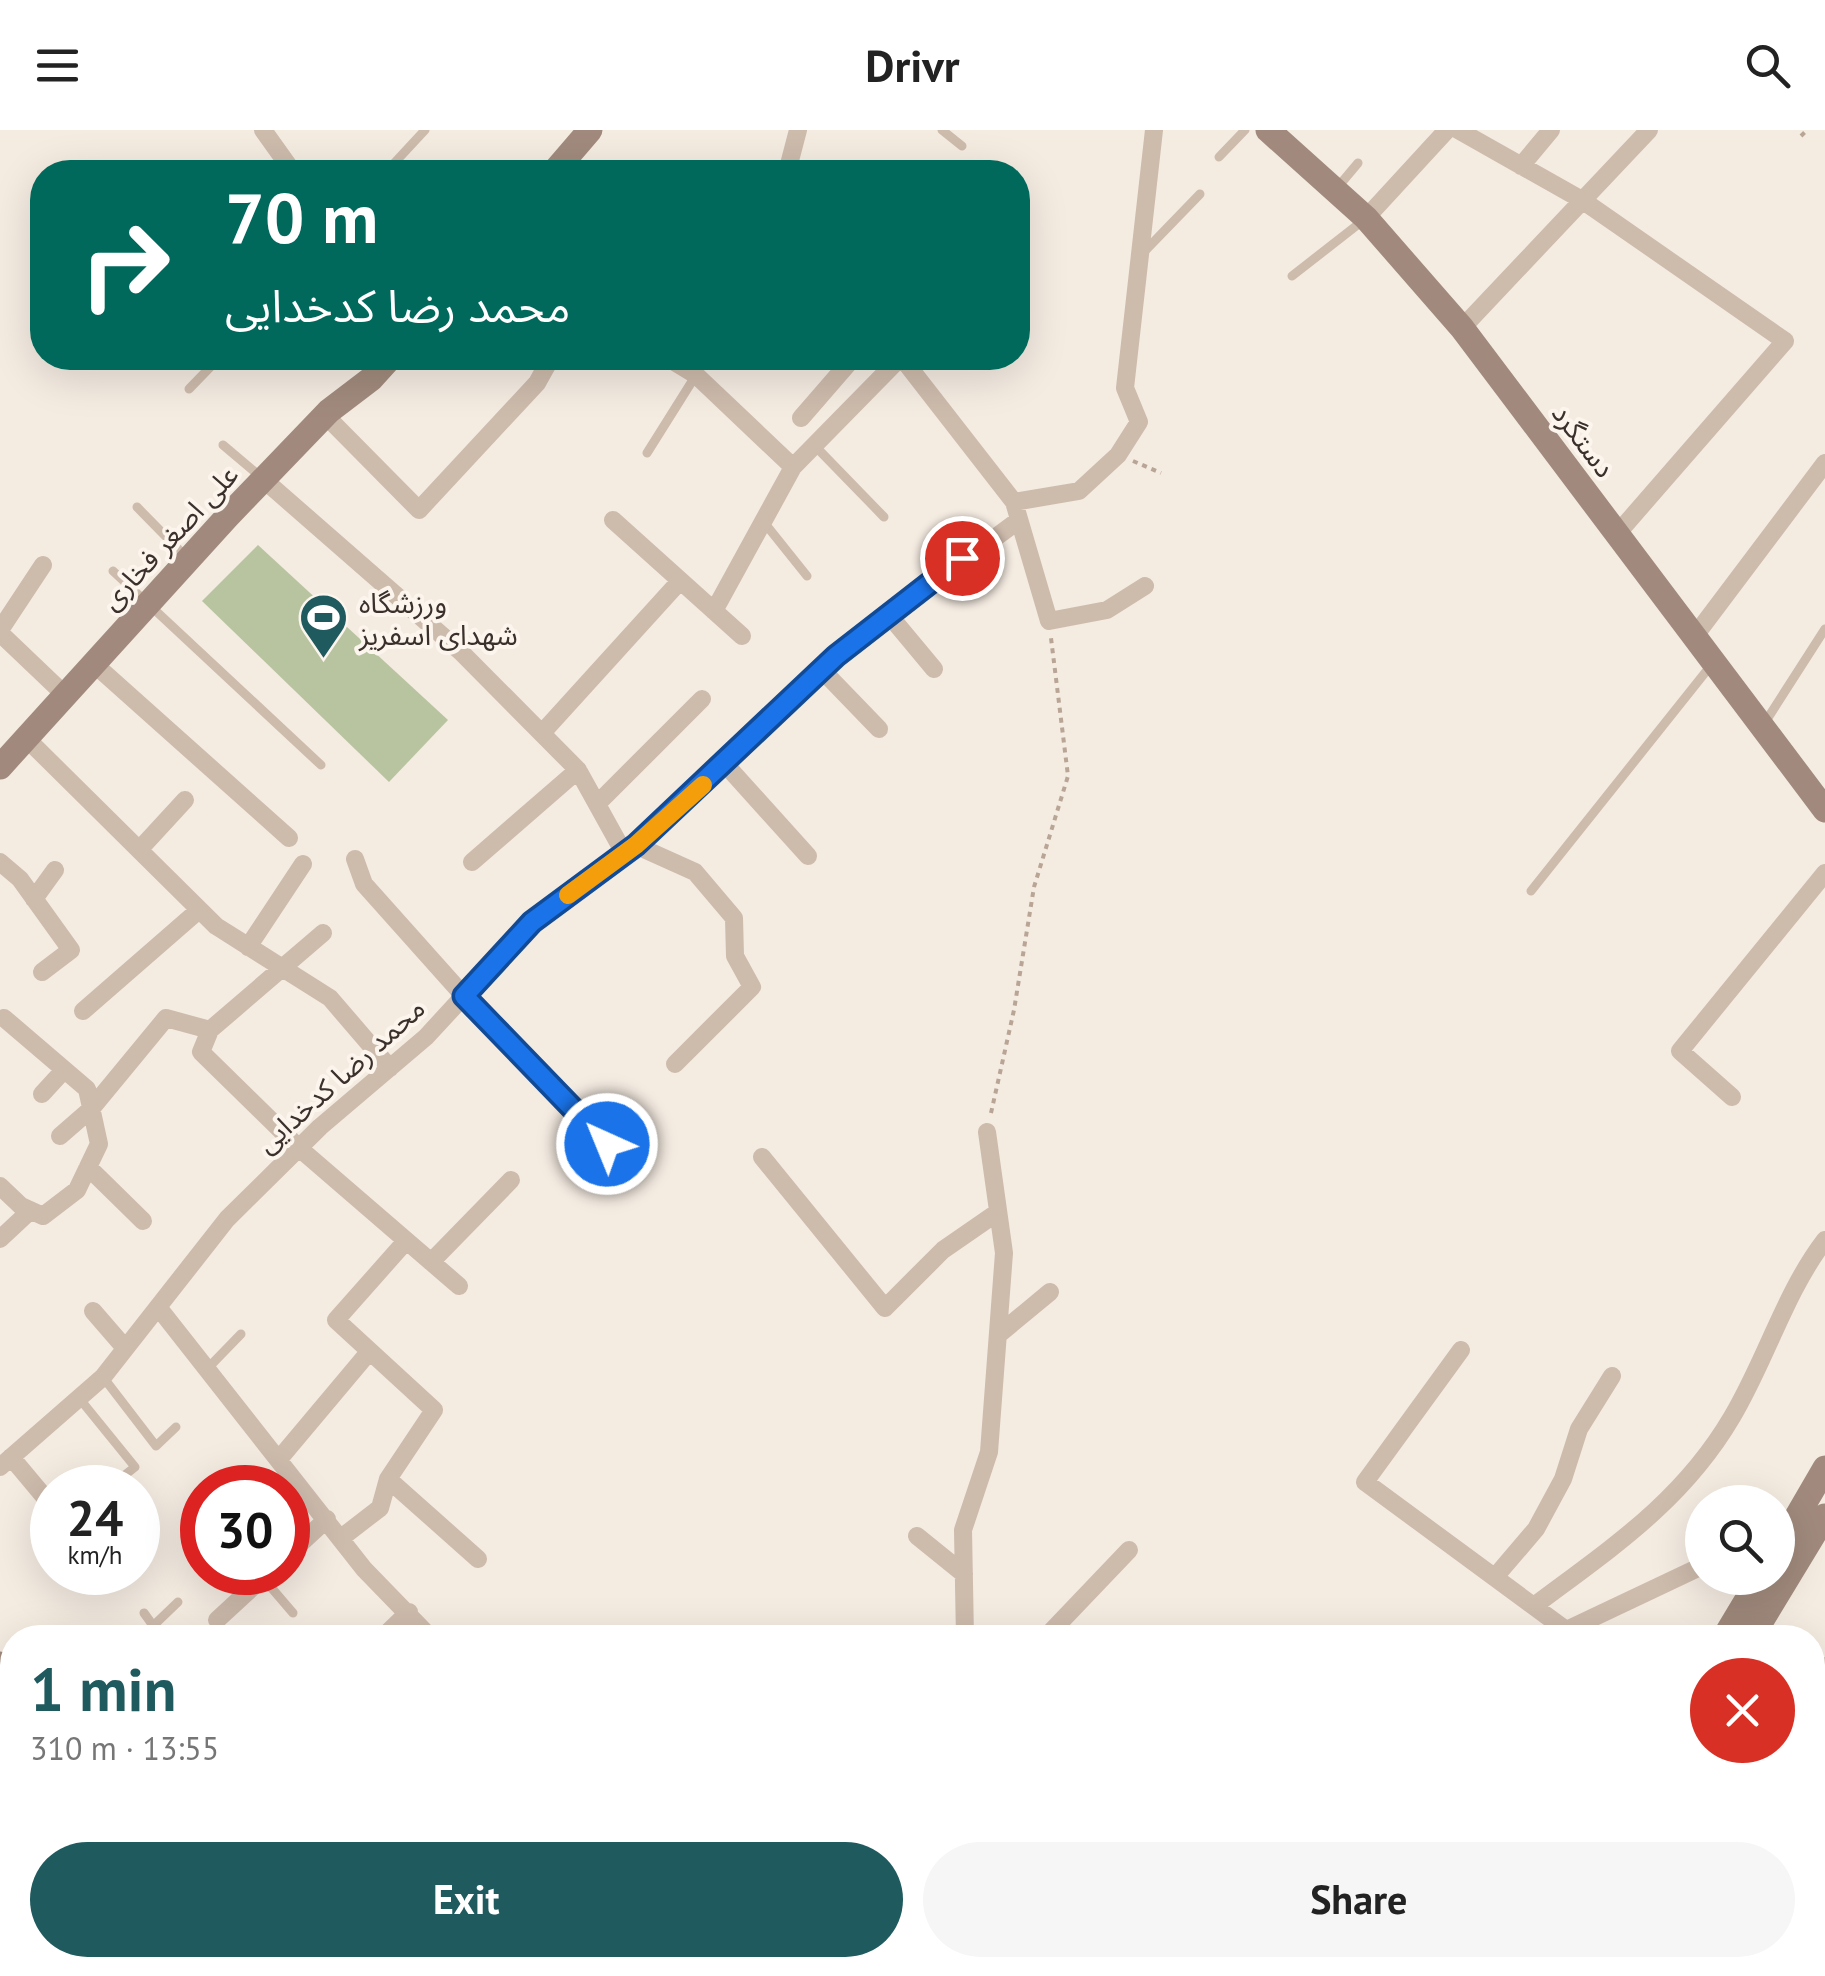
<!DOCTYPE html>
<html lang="en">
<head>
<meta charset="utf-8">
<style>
  body { margin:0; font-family:"PT Sans","Noto Sans Arabic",sans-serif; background:#f6f6f6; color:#222; height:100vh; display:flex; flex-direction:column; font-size:38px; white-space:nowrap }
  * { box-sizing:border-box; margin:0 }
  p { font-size:32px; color:#767676 }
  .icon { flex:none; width:55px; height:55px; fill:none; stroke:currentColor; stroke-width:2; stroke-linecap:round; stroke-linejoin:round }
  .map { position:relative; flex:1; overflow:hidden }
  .details { position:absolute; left:0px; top:1495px; width:1825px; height:352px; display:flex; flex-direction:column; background:#fff; border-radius:40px 40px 0 0; box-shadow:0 10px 40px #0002 }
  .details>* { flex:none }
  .guide { position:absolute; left:30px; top:30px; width:1000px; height:210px; border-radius:40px; box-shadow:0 10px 40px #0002; background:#00695c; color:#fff; overflow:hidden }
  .fabs { position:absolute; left:1685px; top:1355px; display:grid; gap:20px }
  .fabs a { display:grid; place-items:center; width:110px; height:110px; border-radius:50%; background:#fff; box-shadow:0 10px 40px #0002; font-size:50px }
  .speed { position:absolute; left:30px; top:1335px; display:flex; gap:20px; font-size:50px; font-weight:700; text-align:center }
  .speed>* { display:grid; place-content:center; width:130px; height:130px; border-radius:50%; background:#fff; box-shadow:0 10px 40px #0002; line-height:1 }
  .speed small { font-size:25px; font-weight:400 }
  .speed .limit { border:15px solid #d22; background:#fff; color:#111 }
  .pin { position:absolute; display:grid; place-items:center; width:85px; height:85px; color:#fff; margin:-42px; border:5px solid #fff; border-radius:50%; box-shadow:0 2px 10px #0007 }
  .me { position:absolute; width:110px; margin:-55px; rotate:316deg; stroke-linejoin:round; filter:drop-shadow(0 0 8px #0008) }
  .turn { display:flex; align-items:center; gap:35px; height:210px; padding:0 30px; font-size:45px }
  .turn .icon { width:130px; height:130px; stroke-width:2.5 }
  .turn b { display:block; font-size:70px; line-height:85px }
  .round { display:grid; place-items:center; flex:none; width:105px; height:105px; border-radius:52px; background:#f6f6f6 }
  .summary { display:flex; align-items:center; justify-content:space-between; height:170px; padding:0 30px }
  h1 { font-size:60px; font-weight:600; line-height:75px; color:#1f5a5e }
  .primary-button { display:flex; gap:20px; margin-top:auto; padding:20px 30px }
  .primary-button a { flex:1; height:115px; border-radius:60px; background:#1f5a5e; color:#fff; font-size:40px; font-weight:600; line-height:115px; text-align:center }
  .primary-button a+a { background:#f6f6f6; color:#222 }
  header { display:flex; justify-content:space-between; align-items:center; height:130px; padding:0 30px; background:#fff; font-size:45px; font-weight:600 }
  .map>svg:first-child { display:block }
  .green { fill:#b8c4a0 }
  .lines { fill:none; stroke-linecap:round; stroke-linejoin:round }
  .path { stroke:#b9a596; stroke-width:4; stroke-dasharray:5 5; stroke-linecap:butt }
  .lane { stroke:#cdbbac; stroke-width:9 }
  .street { stroke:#cdbbac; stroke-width:18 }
  .secondary { stroke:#a18a7d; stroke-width:25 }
  .route-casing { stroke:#114b97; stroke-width:25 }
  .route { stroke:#1a73e8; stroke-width:18 }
  .slow { stroke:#f59e0b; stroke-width:18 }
  .labels { text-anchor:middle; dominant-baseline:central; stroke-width:8; stroke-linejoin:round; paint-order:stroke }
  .street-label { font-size:28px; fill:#3b302b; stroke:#fbf5ee }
  .poi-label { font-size:28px; fill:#3b302b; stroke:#fbf5ee; text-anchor:start }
</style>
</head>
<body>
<header><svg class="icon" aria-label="menu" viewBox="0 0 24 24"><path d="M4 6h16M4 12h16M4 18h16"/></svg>Drivr<svg class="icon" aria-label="search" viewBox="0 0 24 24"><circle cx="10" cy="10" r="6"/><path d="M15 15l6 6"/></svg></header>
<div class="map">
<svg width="1825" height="1846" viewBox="0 0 1825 1846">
  <rect width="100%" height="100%" fill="#f4ebe1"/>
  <path class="green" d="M258,415L448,590L389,652L202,471Z"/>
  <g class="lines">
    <path class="path" d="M1801,6L1807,0
      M1133,331L1161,343
      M991,983L1014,880L1034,757L1068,646L1051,508"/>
    <path class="lane" d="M942,0L962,16
      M1219,27L1245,0
      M386,42L425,0
      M1337,58L1358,33
      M1142,124L1200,64
      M1292,146L1365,89
      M189,259L219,228
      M223,315L261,347
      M815,316L884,387
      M647,323L696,245
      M137,377L186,427
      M763,391L807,446
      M113,441L321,635
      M1764,594L1825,499
      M1531,761L1712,534
      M208,1238L241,1204
      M103,1247L156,1316L176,1297
      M79,1268L135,1337L111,1356
      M263,1448L293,1483
      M144,1483L162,1508
      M153,1496L178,1472"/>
    <path class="street" d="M263,0L293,42
      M1458,0L1582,70L1785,211L1617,404
      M1521,36L1551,0
      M787,42L798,0
      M1366,88L1447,0
      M1462,198L1649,0
      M668,228L696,245L793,337L900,228
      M902,228L1014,372L1049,491L1107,480L1145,456
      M325,285L419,380L537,253L551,228
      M801,288L853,228
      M263,349L461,522L578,640L624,723
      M1014,372L1079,361L1118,325L1139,292L1125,258L1154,0
      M613,390L742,506
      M714,481L793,337
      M889,485L934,539
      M0,500L43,435
      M0,503L65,565
      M1694,507L1825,333
      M93,533L289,708
      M822,540L879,599
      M542,603L680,451
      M26,608L216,796L330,868L390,938
      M725,634L808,726
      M597,674L702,569
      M635,715L695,742L734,788L735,826L752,857L675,934
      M139,720L185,670
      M355,729L364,754L464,866L607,1014
      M0,732L20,749L71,820L42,842
      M472,732L578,640
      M34,769L55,740
      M323,803L210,900L201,922L299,1018L459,1156
      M248,817L303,734
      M83,881L199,780
      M42,964L64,940
      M1732,967L1680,921L1825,743
      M60,1006L91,979L166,888L210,900
      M762,1027L885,1178L943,1120L998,1082
      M88,1037L143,1091
      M0,1056L21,1076L43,1086L77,1060L99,1014L87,959L4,888
      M0,1109L30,1081
      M431,1132L511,1050
      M158,1177L364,1439L431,1508
      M93,1181L125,1218
      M998,1205L1050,1162
      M1461,1220L1365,1352L1566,1500
      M11,1327L52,1376
      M280,1328L369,1222
      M0,1337L103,1247L227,1089L320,997L426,907L532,792L635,715L835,526L1019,390
      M388,1349L478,1429
      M917,1406L964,1444
      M341,1408L380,1378L388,1349L434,1280L336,1190L406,1111
      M288,1425L327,1389
      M1495,1447L1536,1399L1563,1349L1579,1299L1612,1246
      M1534,1476C1611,1418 1682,1372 1732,1287C1766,1230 1785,1162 1825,1110
      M217,1490L269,1442
      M382,1508L409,1482
      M965,1508L963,1400L989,1322L1004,1123L987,1002
      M1045,1508L1129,1420
      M1550,1508L1702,1436
      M1812,1553L1825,1536
      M0,1640L12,1629
      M1812,1776L1825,1751
      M890,1835V1846
      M1083,1835L1093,1846
      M145,1846L158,1835
      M444,1846L457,1835
      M717,1846L731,1835
      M984,1846L1008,1835
      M1393,1846L1400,1835
      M1659,1846L1667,1835
      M1777,1846L1783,1835"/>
    <path class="secondary" d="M1268,0L1366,88L1462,198L1825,680
      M554,42L590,0
      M0,637L227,387L329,281L371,249L390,228
      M1778,1419L1825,1338
      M1724,1508L1760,1448
      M1751,1508L1825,1386
      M0,1534L12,1550
      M256,1835L265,1846
      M1521,1846L1527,1835
      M1546,1846L1552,1835"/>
  </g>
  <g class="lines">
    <defs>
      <path id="route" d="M607,1014L464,866L532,792L636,715L836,526L962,428"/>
    </defs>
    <use href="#route" class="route-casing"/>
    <use href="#route" class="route"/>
    <path class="slow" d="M568,765L636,715L703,655"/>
  </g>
  <defs>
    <symbol id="stadium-pin" viewBox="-11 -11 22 30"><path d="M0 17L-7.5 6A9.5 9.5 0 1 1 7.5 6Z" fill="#1f5a5e" stroke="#fbf5ee"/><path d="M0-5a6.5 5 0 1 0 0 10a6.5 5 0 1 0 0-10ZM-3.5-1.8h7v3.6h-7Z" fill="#fff"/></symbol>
  </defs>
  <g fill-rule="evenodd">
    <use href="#stadium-pin" x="296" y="460" width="55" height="75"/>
  </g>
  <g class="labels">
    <g class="street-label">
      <text transform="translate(1584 310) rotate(53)">دستگرد</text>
      <text transform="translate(169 407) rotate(-47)">علی اصغر فخاری</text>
      <text transform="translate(340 945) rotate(-42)">محمد رضا کدخدایی</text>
    </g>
    <g class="poi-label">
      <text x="359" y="472">ورزشگاه<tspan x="359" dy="32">شهدای اسفریز</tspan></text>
    </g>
  </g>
</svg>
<div class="fabs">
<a><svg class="icon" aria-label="search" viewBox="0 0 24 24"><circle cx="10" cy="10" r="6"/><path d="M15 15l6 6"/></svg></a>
</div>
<div class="speed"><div>24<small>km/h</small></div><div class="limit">30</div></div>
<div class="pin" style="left:962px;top:428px;background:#d93025"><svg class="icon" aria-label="arrive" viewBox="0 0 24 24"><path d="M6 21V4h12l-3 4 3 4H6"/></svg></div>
<svg class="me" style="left:607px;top:1014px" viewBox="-20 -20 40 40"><circle r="17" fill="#1a73e8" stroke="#fff" stroke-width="3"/><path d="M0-11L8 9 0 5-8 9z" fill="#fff"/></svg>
<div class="guide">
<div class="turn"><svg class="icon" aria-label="right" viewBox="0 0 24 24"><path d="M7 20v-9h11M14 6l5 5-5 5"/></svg><div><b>70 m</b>محمد رضا کدخدایی</div></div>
</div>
<section class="details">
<div class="summary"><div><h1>1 min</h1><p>310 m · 13:55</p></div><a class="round" style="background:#d93025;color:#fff"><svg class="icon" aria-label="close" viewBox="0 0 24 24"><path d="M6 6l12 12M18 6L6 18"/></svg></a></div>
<div class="primary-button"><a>Exit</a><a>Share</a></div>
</section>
</div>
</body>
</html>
